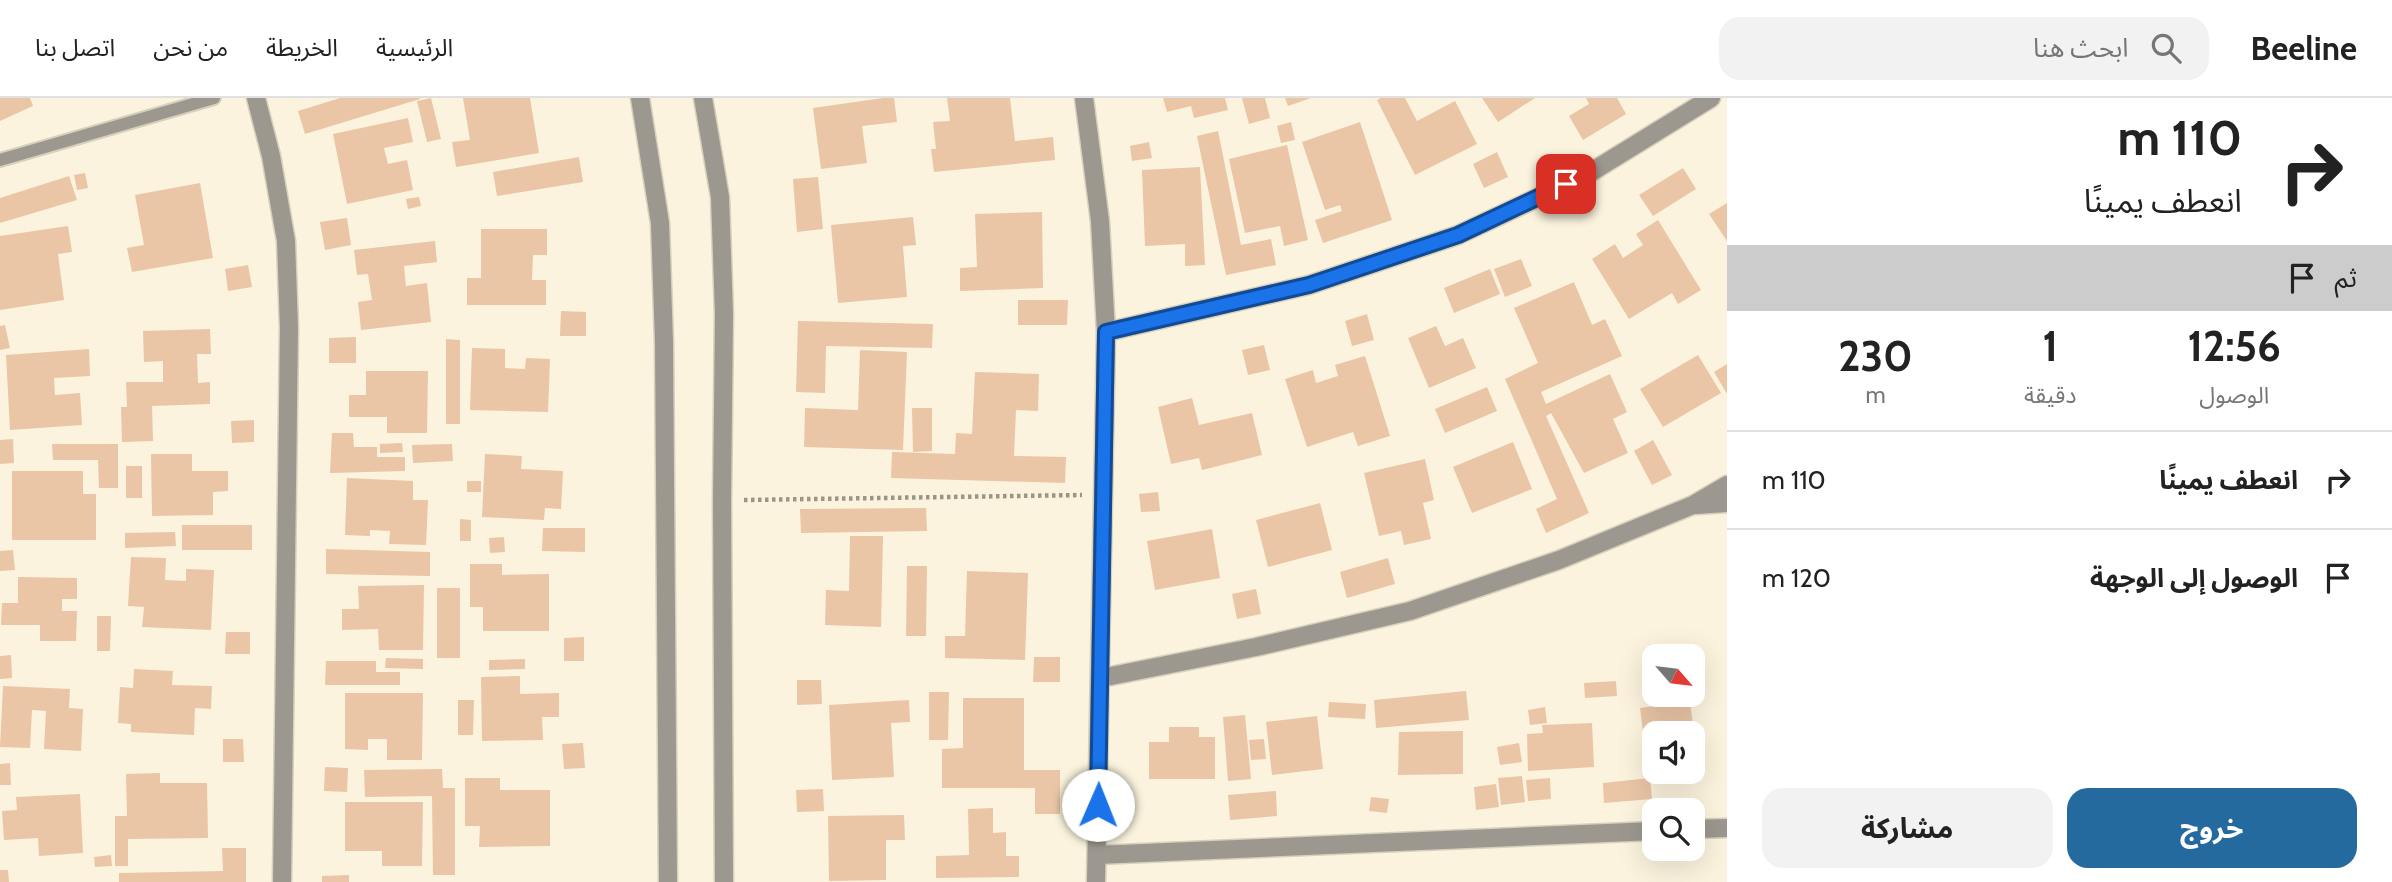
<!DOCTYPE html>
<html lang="ar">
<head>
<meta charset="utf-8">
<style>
  body { margin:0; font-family:Cabin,"Noto Sans Arabic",sans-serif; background:#f2f2f2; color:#222; direction:rtl; height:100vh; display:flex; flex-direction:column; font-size:26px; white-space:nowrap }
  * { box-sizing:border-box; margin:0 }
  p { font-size:23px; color:#767676 }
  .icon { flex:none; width:38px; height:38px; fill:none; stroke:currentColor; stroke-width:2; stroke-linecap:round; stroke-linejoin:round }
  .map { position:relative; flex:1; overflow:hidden; direction:ltr }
  .sheet { display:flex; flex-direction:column; background:#fff; width:665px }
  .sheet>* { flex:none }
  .guide { background:#fff; color:#222; overflow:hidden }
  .needle { width:46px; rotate:118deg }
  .fabs { position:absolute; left:1642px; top:546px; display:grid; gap:14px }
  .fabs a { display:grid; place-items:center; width:63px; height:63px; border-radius:14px; background:#fff; box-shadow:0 7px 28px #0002; font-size:35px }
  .pin { position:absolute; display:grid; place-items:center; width:60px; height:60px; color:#fff; margin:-30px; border-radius:14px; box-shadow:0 4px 10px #0006 }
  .me { position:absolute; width:77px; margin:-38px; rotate:1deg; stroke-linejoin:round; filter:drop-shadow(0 0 5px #0008) }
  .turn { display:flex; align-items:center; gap:24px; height:147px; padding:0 35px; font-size:32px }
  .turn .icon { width:91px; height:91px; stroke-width:2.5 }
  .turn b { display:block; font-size:49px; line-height:60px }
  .then { display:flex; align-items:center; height:66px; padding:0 35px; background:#0003; gap:14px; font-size:26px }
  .eta { display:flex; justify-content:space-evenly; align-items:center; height:119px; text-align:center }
  .eta b { font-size:42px; font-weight:700; line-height:49px }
  .button { display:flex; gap:14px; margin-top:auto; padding:14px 35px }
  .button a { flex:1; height:80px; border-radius:21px; background:#246a9f; color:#fff; font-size:28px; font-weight:700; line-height:80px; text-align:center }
  .button a+a { background:#f2f2f2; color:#222 }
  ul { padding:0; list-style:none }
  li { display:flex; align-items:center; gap:21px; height:98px; padding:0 35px; border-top:2px solid #e0e0e0 }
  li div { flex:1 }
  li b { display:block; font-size:26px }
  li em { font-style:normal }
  header { display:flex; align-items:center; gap:42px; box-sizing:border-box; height:98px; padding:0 35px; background:#fff; border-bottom:2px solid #e0e0e0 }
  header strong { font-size:33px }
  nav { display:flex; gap:38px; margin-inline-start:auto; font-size:24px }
  .search { width:490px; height:63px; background:#f2f2f2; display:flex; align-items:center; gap:18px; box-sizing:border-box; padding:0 24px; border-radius:21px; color:#767676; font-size:26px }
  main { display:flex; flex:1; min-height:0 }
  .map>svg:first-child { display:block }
  .building { fill:#eac6a6 }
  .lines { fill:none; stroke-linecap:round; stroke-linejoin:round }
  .service-casing { stroke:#d7d0bc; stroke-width:16 }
  .minor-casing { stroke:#d7d0bc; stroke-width:21 }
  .tertiary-casing { stroke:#d7d0bc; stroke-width:21 }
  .path { stroke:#9b9585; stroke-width:4.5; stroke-dasharray:3.5 3.5; stroke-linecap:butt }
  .service { stroke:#9d988f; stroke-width:12 }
  .minor { stroke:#9d988f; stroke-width:18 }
  .tertiary { stroke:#9d988f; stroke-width:18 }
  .route-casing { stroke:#114b97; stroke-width:18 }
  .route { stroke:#1a73e8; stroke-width:12 }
</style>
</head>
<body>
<header>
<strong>Beeline</strong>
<div class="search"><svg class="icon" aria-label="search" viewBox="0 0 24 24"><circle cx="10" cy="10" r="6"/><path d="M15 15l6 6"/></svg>ابحث هنا</div>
<nav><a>الرئيسية</a><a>الخريطة</a><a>من نحن</a><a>اتصل بنا</a></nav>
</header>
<main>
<section class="sheet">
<div class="guide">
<div class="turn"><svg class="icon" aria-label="right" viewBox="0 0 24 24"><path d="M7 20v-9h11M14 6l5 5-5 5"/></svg><div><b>110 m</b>انعطف يمينًا</div></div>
<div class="then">ثم<svg class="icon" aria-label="arrive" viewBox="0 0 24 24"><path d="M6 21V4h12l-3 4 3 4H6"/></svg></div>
</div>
<div class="eta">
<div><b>12:56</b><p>الوصول</p></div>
<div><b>1</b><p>دقيقة</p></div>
<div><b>230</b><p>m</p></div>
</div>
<ul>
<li><svg class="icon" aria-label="right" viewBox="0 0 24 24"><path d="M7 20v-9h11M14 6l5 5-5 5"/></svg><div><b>انعطف يمينًا</b></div><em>110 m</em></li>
<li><svg class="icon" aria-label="arrive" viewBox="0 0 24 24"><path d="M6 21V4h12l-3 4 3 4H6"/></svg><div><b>الوصول إلى الوجهة</b></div><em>120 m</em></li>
</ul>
<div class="button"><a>خروج</a><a>مشاركة</a></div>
</section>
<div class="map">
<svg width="1727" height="784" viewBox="0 0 1727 784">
  <rect width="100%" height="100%" fill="#fbf3dd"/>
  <path class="building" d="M0,0H30L33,8L0,23Z
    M340,0H420V1L305,36L298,13Z
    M431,0L441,41L427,44L417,3Z
    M463,0H530L539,55L456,69L452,44L470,42Z
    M883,0H894L897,24L862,28L867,65L821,71L813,10Z
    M947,0H1010L1015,43L1053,39L1055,62L934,74L931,51H936L933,24L950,23Z
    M1163,0H1225L1228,12L1194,20L1191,8L1167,14Z
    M1242,0H1265L1270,20L1249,26Z
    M1285,0H1311L1288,8Z
    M1380,0H1405L1417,23L1455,3L1477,46L1415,77L1377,2Z
    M1482,0H1535L1498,24Z
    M1586,0H1617L1626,16L1583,42L1569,18L1589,6Z
    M408,20L413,44L384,50L388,66L407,62L413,92L347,106L333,36Z
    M1291,24L1295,42L1281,45L1277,28Z
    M1360,24L1392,122L1323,145L1315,122L1342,113L1340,107L1325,112L1302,44Z
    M1218,33L1241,147L1271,141L1276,167L1226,177L1197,38Z
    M1149,44L1152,60L1132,63L1130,48Z
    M1287,47L1308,142L1284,148L1280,128L1245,135L1229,61Z
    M1497,54L1508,79L1484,90L1473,66Z
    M579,59L583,84L497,98L493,74Z
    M1200,69L1205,167L1185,168V146L1145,148L1142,72Z
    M1683,70L1696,91L1653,118L1639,97Z
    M85,75L88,90L77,92L74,77Z
    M69,78L77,102L0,125V100Z
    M818,79L823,131L797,134L793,81Z
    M200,85L213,160L132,174L127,150L144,147L135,97Z
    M419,99L421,108L408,111L406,101Z
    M1727,105V143L1709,116Z
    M1042,114L1043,190L960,193V170L977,169L975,116Z
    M913,119L916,147L903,148L907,199L838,205L831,127Z
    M347,120L351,147L325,152L320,124Z
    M1658,122L1701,192L1678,206L1672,195L1629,221L1592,161L1615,146L1623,160L1643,147L1636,136Z
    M68,128L72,154L58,156L64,202L0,212V138Z
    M481,131H547V157H533L532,182H546V207H467V180H481Z
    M435,143L437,164L404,168L406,188L427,185L431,224L361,232L358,204L372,202L368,176L357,177L354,152Z
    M1521,161L1532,188L1505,199L1494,171Z
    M248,167L252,189L228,193L225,171Z
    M1490,171L1500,196L1454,215L1444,190Z
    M1574,184L1592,227L1605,221L1622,258L1541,294L1546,306L1610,276L1627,314L1613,321L1628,355L1584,375L1551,315L1546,318L1589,415L1546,435L1536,411L1557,401L1505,281L1538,265L1514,210Z
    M1018,202H1068L1067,227H1018Z
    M561,213L586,214V238H560Z
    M1367,216L1374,242L1352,248L1345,223Z
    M798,223L933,226L932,250L826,248L825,295L796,294Z
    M5,227L10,250L0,252V228Z
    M1436,228L1445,248L1463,240L1476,270L1429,290L1408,240Z
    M210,231L211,256H197L198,285L210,284V306L152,308L153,343L122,344L121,309H127L126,284H163V263L144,264L143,233Z
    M356,239V265H329V240Z
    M446,241L460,242V326H446Z
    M1264,247L1270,272L1248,277L1242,252Z
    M472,250L505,251V270L525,271L526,260L550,261L548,314L470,312Z
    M89,251L90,278L54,280L55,297L80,295L82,327L10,332L6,257Z
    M860,252L907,254L903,352L804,349L805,310L858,312Z
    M1698,257L1721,295L1663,329L1640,291Z
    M1365,258L1390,338L1358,348L1353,334L1307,349L1285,281L1313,272L1316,285L1338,278L1335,267Z
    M1727,266V296L1714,274Z
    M366,273H428L427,335H387V319H349V297H366Z
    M975,274L1039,276L1038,313L1016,312L1014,358L1066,359L1065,385L891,380L892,354L955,356L956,335L972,336Z
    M1487,289L1497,313L1445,335L1435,311Z
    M1192,300L1199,327L1252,315L1262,357L1202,372L1199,360L1171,366L1158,309Z
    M912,310H932V353L913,354Z
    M254,322V344L232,345L231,323Z
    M332,335H353L354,349H377V359H405V373L330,375Z
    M13,341L14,365L0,366V342Z
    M1653,342L1672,377L1652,387L1634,353Z
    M1513,344L1532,391L1472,415L1453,369Z
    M402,345L403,354L380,355V346Z
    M52,346H118V390H99L98,362H53Z
    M452,346L453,363L413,365L412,347Z
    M151,356H192V373H228V393L213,394V417L152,418Z
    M485,356L522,358L521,371L563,373L561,411L545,410L544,422L482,419Z
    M1425,361L1434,402L1423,405L1431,441L1404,447L1401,433L1379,438L1364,375Z
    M126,368H142V400H126Z
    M12,373H83V396H96V442H12Z
    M347,380L413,383V402H428L426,447L389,446L390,433L370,432V438L345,437Z
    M467,383H481V394H467Z
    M1158,394L1160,413L1141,414L1139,396Z
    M1320,405L1332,452L1268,469L1256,422Z
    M926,410L927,433L801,435L800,411Z
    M460,421L471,422V443H460Z
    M182,427H252V452H182Z
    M543,430H585V454L542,453Z
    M1212,431L1220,480L1155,492L1147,443Z
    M175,434L176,448L125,450V435Z
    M850,438H883L881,529L825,527L826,492L849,493Z
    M504,439L505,454L490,455L489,440Z
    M326,451L430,454V478L326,476Z
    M13,452L15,472L0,473V453Z
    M131,459L166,460L165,482L186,483V471L214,472L211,532L142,529L144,509L128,508Z
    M1388,460L1395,486L1347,500L1340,474Z
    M470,466H502V477L549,476V533H483V509H470Z
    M907,468H927L926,538H906Z
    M967,473L1028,475L1025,562L945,560V538H965Z
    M18,479L77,480V501H62V513H77L76,543H40V527H1L2,505H18Z
    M424,487L423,552H379L378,531L342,532V511H359L358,488Z
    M437,490H460V560H437Z
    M1256,491L1261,516L1237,521L1232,496Z
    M97,518H111L110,553H97Z
    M226,534H250V556H225Z
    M584,539V563H564V540Z
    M11,557L12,580L0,581V558Z
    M1034,559H1060V584H1033Z
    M386,560L423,561V571L385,570Z
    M525,561V571L489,572V562Z
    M326,563H376V574H400V587H325Z
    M134,571L173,573L172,587L212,588L211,611L195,610L194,637L131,634V626L118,625L120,589L133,590Z
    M520,578V596L559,595V619H542L543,642L482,643L481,579Z
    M1644,578H1654V598L1645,599Z
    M797,582H821L822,606L797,607Z
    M1616,583L1617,598L1585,600L1584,585Z
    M3,588L70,591L69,610L83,611L81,653L44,651L46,613L32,612L30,650L0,649Z
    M1466,593L1469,622L1376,630L1374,602Z
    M929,594H949L948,642H929Z
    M345,595H423L422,662H387V641H368V652L345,651Z
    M963,600H1024V672H1060V716H1035V690H942V651L963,650Z
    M458,602H474L473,637H458Z
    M909,602L910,624L891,625L894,679L832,682L829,607Z
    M1690,603L1697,658H1692V635H1654V649L1645,650L1640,610Z
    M1329,604L1366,606L1365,621L1328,619Z
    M1545,609L1547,625L1530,627L1528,612Z
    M1245,617L1251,681L1228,683L1223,619Z
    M1317,618L1323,671L1272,677L1266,624Z
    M1592,625L1594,669L1528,673L1527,636L1543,635L1542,627Z
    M1169,629H1199V639H1215V681H1149V644H1169Z
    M1463,633V676L1398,677L1399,634Z
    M223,641H243L244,664H223Z
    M1264,641L1266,661L1251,662L1249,642Z
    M583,645L585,670L564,671L562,646Z
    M1519,645L1522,664L1500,667L1497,649Z
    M10,665L11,687H0V666Z
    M325,669L348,670L347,694L324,693Z
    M442,671L443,690H455V777H433L432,698L365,699L364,672Z
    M160,675V685H207L208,740L128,741V768H115V718H127L126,676Z
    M1522,678L1525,704L1501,707L1498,680Z
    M465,680H500V692H550V748L479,749L480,728H465Z
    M1550,680L1551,701L1528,703L1526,682Z
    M1650,680L1652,701L1604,705L1603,685Z
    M1496,686L1499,709L1476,712L1474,689Z
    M823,691L824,713L797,714L796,692Z
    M1276,693L1277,718L1230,722L1228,697Z
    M80,696L83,755L39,758L38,740L4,742L2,713L17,712L16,699Z
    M1371,699L1389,701L1387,715L1369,713Z
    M345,704H423L422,768H382V753H345Z
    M993,710V735L1006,734V758H1019V779L936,780V758L969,757L968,711Z
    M904,717L905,742H886V782L829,783L828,718Z
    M222,750H246V784H119V775L223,773Z
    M111,757L112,768L95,769L94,759Z
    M0,772H8L9,784H0Z
    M349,777V784H322V778Z"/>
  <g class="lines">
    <defs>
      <path id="service" d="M0,62L214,0"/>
      <path id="minor" d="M256,0L271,58L286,143L289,230L282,784
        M1084,0L1100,123L1106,234L1096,784
        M1106,234L1309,187L1458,137L1588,76L1711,0
        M1696,407L1727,405
        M1101,580L1256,549L1410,513L1559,462L1693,407L1727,387
        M1692,731L1727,730
        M1097,757L1654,733"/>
      <path id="tertiary" d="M640,0L660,125L664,244L668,784
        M703,0L720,99L724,216L722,403L724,784"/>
    </defs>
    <use href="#service" class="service-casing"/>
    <use href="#minor" class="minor-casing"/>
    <use href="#tertiary" class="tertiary-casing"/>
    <path class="path" d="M744,402L1082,397"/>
    <use href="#service" class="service"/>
    <use href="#minor" class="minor"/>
    <use href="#tertiary" class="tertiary"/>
  </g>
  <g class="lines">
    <defs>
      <path id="route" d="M1098,707L1106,234L1309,187L1458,137L1566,86"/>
    </defs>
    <use href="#route" class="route-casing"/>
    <use href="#route" class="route"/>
  </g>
</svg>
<div class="fabs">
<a><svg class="needle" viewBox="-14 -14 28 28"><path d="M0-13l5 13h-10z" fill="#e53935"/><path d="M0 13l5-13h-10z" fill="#767676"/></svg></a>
<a><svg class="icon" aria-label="sound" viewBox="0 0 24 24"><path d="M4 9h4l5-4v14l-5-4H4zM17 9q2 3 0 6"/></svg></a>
<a><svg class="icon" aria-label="search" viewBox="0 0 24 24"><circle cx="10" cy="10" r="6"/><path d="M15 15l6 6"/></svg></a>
</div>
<div class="pin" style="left:1566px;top:86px;background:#d93025"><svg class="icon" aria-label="arrive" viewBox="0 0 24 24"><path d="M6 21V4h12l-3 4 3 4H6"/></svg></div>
<svg class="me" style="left:1098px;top:707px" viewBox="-20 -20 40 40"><circle r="19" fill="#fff"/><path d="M0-13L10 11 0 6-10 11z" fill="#1a73e8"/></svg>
</div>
</main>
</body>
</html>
